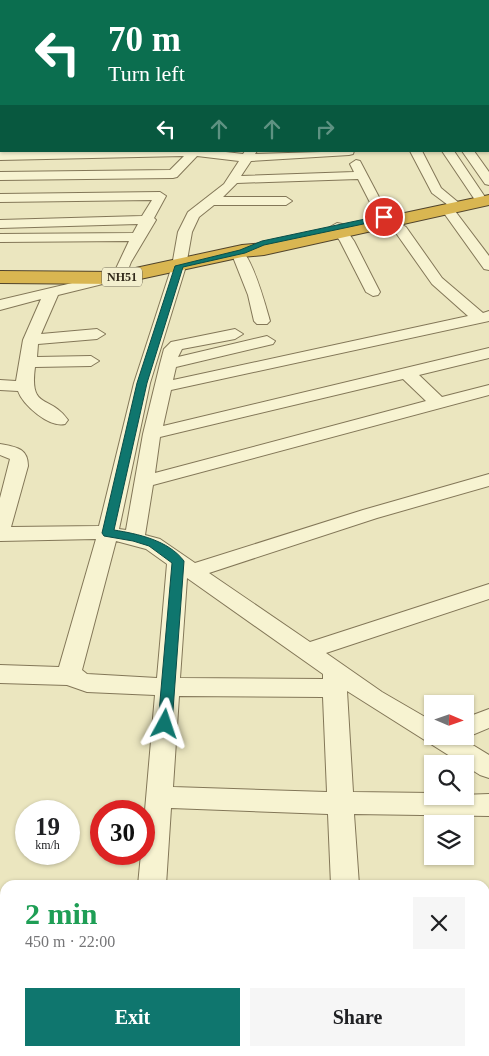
<!DOCTYPE html>
<html lang="en">
<head>
<meta charset="utf-8">
<style>
  body { margin:0; font-family:Georgia,serif; background:#f6f6f6; color:#202124; height:100vh; display:flex; flex-direction:column; font-size:19px; white-space:nowrap }
  * { box-sizing:border-box; margin:0 }
  p { font-size:16px; color:#757577 }
  .icon { flex:none; width:28px; height:28px; fill:none; stroke:currentColor; stroke-width:2; stroke-linecap:round; stroke-linejoin:round }
  .map { position:relative; flex:1; overflow:hidden }
  .sheet { position:absolute; left:0px; top:880px; width:490px; height:176px; display:flex; flex-direction:column; background:#fff; border-radius:15px 15px 0 0; box-shadow:0 1px 4px #0004 }
  .sheet>* { flex:none }
  .guide { position:absolute; left:0px; top:0px; width:490px; height:152px; box-shadow:0 1px 4px #0004; background:#0b6e4f; color:#fff; overflow:hidden }
  .needle { width:32px; rotate:92deg }
  .buttons { position:absolute; left:424px; top:695px; display:grid; gap:10px }
  .buttons a { display:grid; place-items:center; width:50px; height:50px; border-radius:0px; background:#fff; box-shadow:0 1px 4px #0004; font-size:25px }
  .speed { position:absolute; left:15px; top:800px; display:flex; gap:10px; font-size:25px; font-weight:700; text-align:center }
  .speed>* { display:grid; place-content:center; width:65px; height:65px; border-radius:50%; background:#fff; box-shadow:0 1px 4px #0004; line-height:1 }
  .speed small { font-size:12px; font-weight:400 }
  .speed .limit { border:8px solid #d22; background:#fff; color:#111 }
  .pin { position:absolute; display:grid; place-items:center; width:42px; height:42px; color:#fff; margin:-21px; border:2px solid #fff; border-radius:50%; box-shadow:0 1px 5px #0007 }
  .me { position:absolute; width:55px; margin:-28px; rotate:5deg; stroke-linejoin:round; filter:drop-shadow(0 0 4px #0008) }
  .turn { display:flex; align-items:center; gap:18px; height:105px; padding:0 25px; font-size:22px }
  .turn .icon { width:65px; height:65px; stroke-width:2.5 }
  .turn b { display:block; font-size:35px; line-height:42px }
  .lanes { display:flex; align-items:center; height:48px; padding:0 25px; background:#0003; justify-content:center; gap:25px; direction:ltr }
  .lanes .off { opacity:.35 }
  .round { display:grid; place-items:center; flex:none; width:52px; height:52px; border-radius:0px; background:#f6f6f6 }
  .head { display:flex; align-items:center; justify-content:space-between; height:85px; padding:0 25px }
  h1 { font-size:30px; font-weight:700; line-height:38px; color:#1e9e55 }
  .action { display:flex; gap:10px; margin-top:auto; padding:10px 25px }
  .action a { flex:1; height:58px; border-radius:0px; background:#0f766e; color:#fff; font-size:20px; font-weight:700; line-height:58px; text-align:center }
  .action a+a { background:#f6f6f6; color:#202124 }
  .map>svg:first-child { display:block }
  .lines { fill:none; stroke-linecap:round; stroke-linejoin:round }
  .minor-casing { stroke:#837758; stroke-width:2 }
  .highway-casing { stroke:#51442c; stroke-width:2 }
  .minor { fill:#f7f3d1; fill-rule:evenodd }
  .highway { fill:#d9b651; fill-rule:evenodd }
  .route { fill:#0f766e; stroke:#0a4d48 }
  .labels { text-anchor:middle; dominant-baseline:central; stroke-width:4; stroke-linejoin:round; paint-order:stroke }
  .shield { fill:#f3efce; stroke:#6d6651; stroke-width:1 }
  .shield-label { font-size:12px; font-weight:bold; fill:#332b1c }
</style>
</head>
<body>
<div class="map">
<svg width="489" height="1056" viewBox="0 0 489 1056">
  <rect width="100%" height="100%" fill="#ebe6bf"/>
  <g class="lines">
    <defs>
      <path id="minor" d="M193,0H255L256,1H192Z
        M316,0H324V1H316Z
        M434,0H442L443,1H435Z
        M0,11H1V17H0Z
        M0,81H1V87H0Z
        M0,97H1V103H0Z
        M60,151H217L243,154L245,151H257L255,154L354,151L353,154L349,155L251,161L241,176L354,172L350,164L356,160L360,161L390,218L406,227L442,278L483,313L489,311V321L171,390L163,426L489,348V358L419,375L442,397L489,385V395L153,485L145,535L160,539L195,563L363,510L489,474V486L377,518L209,573L310,642L489,584V599L326,653L382,692L432,721V736H458L489,755V778L480,775L347,691L353,792L432,793V796L489,794V816L354,814L359,885H331L328,814L171,808L166,885H138L141,854H144V822L155,695L87,692L67,685L0,683V665L59,667L96,539L0,541V498L10,459L0,455V444C16,447 28,448 28,466L11,527L99,526L134,383L172,266L178,232L188,212L224,184L239,161L197,156L177,177L173,178L0,180V172L170,170L184,156L0,160V152ZM358,179L379,220L396,233L432,284L468,316L173,380L176,367L273,344L275,341L267,336L178,357L182,349L235,339L243,334L235,329L171,342L164,349L160,364L143,434L126,530L119,529L150,383L186,266L192,232L199,217L214,205H286L292,201L286,197H223L237,183ZM403,379L426,401L155,473L160,437ZM116,541L146,549L167,564L157,678L87,674L82,670ZM187,578L323,674V679L180,678ZM179,696L323,697L327,792L173,787Z
        M410,151H422L441,188L459,203L452,207L489,256V270L484,269L441,209L448,205L432,193Z
        M442,151H454L485,197L483,200H475Z
        M462,151H474L489,172V185L485,184Z
        M160,192L166,196L154,218L156,220L131,262L124,280L113,279L111,282L58,295L41,334L97,329L105,334L97,339L38,344L37,357L91,356L99,361L91,366L35,367C29,411 50,394 68,420L65,424C49,428 23,405 18,391L0,390V380L16,381L23,340L41,299L0,310V300L106,275L112,277L129,241L0,242V234L133,233L138,224L0,228V220L142,216L152,200L0,202V194Z
        M337,223L342,224L354,241L380,292L378,295L373,296L366,292L340,241L330,227Z
        M238,248C251,251 266,307 270,321L267,324H257L254,321L248,295L231,252Z
        M489,709V728L465,738L461,736H465V718Z
        M485,927H489V955H485Z
        M122,1051H154V1056H122Z
        M338,1051H370V1056H338Z"/>
      <path id="highway" d="M489,195V205L264,255L242,257L117,284L0,283V271L117,272L242,245L264,243Z"/>
    </defs>
    <use href="#minor" class="minor-casing"/>
    <use href="#highway" class="highway-casing"/>
    <use href="#minor" class="minor"/>
    <use href="#highway" class="highway"/>
  </g>
  <path class="route" d="M384,215L388,217L387,219L264,245L245,253L183,267L147,383L114,530C138,534 168,540 184,561L172,724L170,727H160L158,724L172,563L149,546L133,541L104,536L102,533L137,383L175,266L240,250L262,241Z"/>
  <g class="labels">
    <rect class="shield" x="102" y="267.5" width="40" height="19" rx="4"/>
    <g class="shield-label">
      <text x="122" y="277">NH51</text>
    </g>
  </g>
</svg>
<div class="buttons">
<a><svg class="needle" viewBox="-14 -14 28 28"><path d="M0-13l5 13h-10z" fill="#e53935"/><path d="M0 13l5-13h-10z" fill="#757577"/></svg></a>
<a><svg class="icon" aria-label="search" viewBox="0 0 24 24"><circle cx="10" cy="10" r="6"/><path d="M15 15l6 6"/></svg></a>
<a><svg class="icon" aria-label="layers" viewBox="0 0 24 24"><path d="M12 4l9 5-9 5-9-5zM3 14l9 5 9-5"/></svg></a>
</div>
<div class="speed"><div>19<small>km/h</small></div><div class="limit">30</div></div>
<div class="pin" style="left:384px;top:217px;background:#d93025"><svg class="icon" aria-label="arrive" viewBox="0 0 24 24"><path d="M6 21V4h12l-3 4 3 4H6"/></svg></div>
<svg class="me" style="left:165px;top:724px" viewBox="-20 -20 40 40"><path d="M0-17L14 15 0 8-14 15z" fill="#0f766e" stroke="#fff" stroke-width="4"/></svg>
<div class="guide">
<div class="turn"><svg class="icon" aria-label="left" viewBox="0 0 24 24"><path d="M17 20v-9H6M10 6l-5 5 5 5"/></svg><div><b>70 m</b>Turn left</div></div>
<div class="lanes"><svg class="icon" aria-label="left" viewBox="0 0 24 24"><path d="M17 20v-9H6M10 6l-5 5 5 5"/></svg><svg class="icon off" aria-label="ahead" viewBox="0 0 24 24"><path d="M12 20V5M6 11l6-6 6 6"/></svg><svg class="icon off" aria-label="ahead" viewBox="0 0 24 24"><path d="M12 20V5M6 11l6-6 6 6"/></svg><svg class="icon off" aria-label="right" viewBox="0 0 24 24"><path d="M7 20v-9h11M14 6l5 5-5 5"/></svg></div>
</div>
<section class="sheet">
<div class="head"><div><h1>2 min</h1><p>450 m · 22:00</p></div><a class="round"><svg class="icon" aria-label="close" viewBox="0 0 24 24"><path d="M6 6l12 12M18 6L6 18"/></svg></a></div>
<div class="action"><a>Exit</a><a>Share</a></div>
</section>
</div>
</body>
</html>
